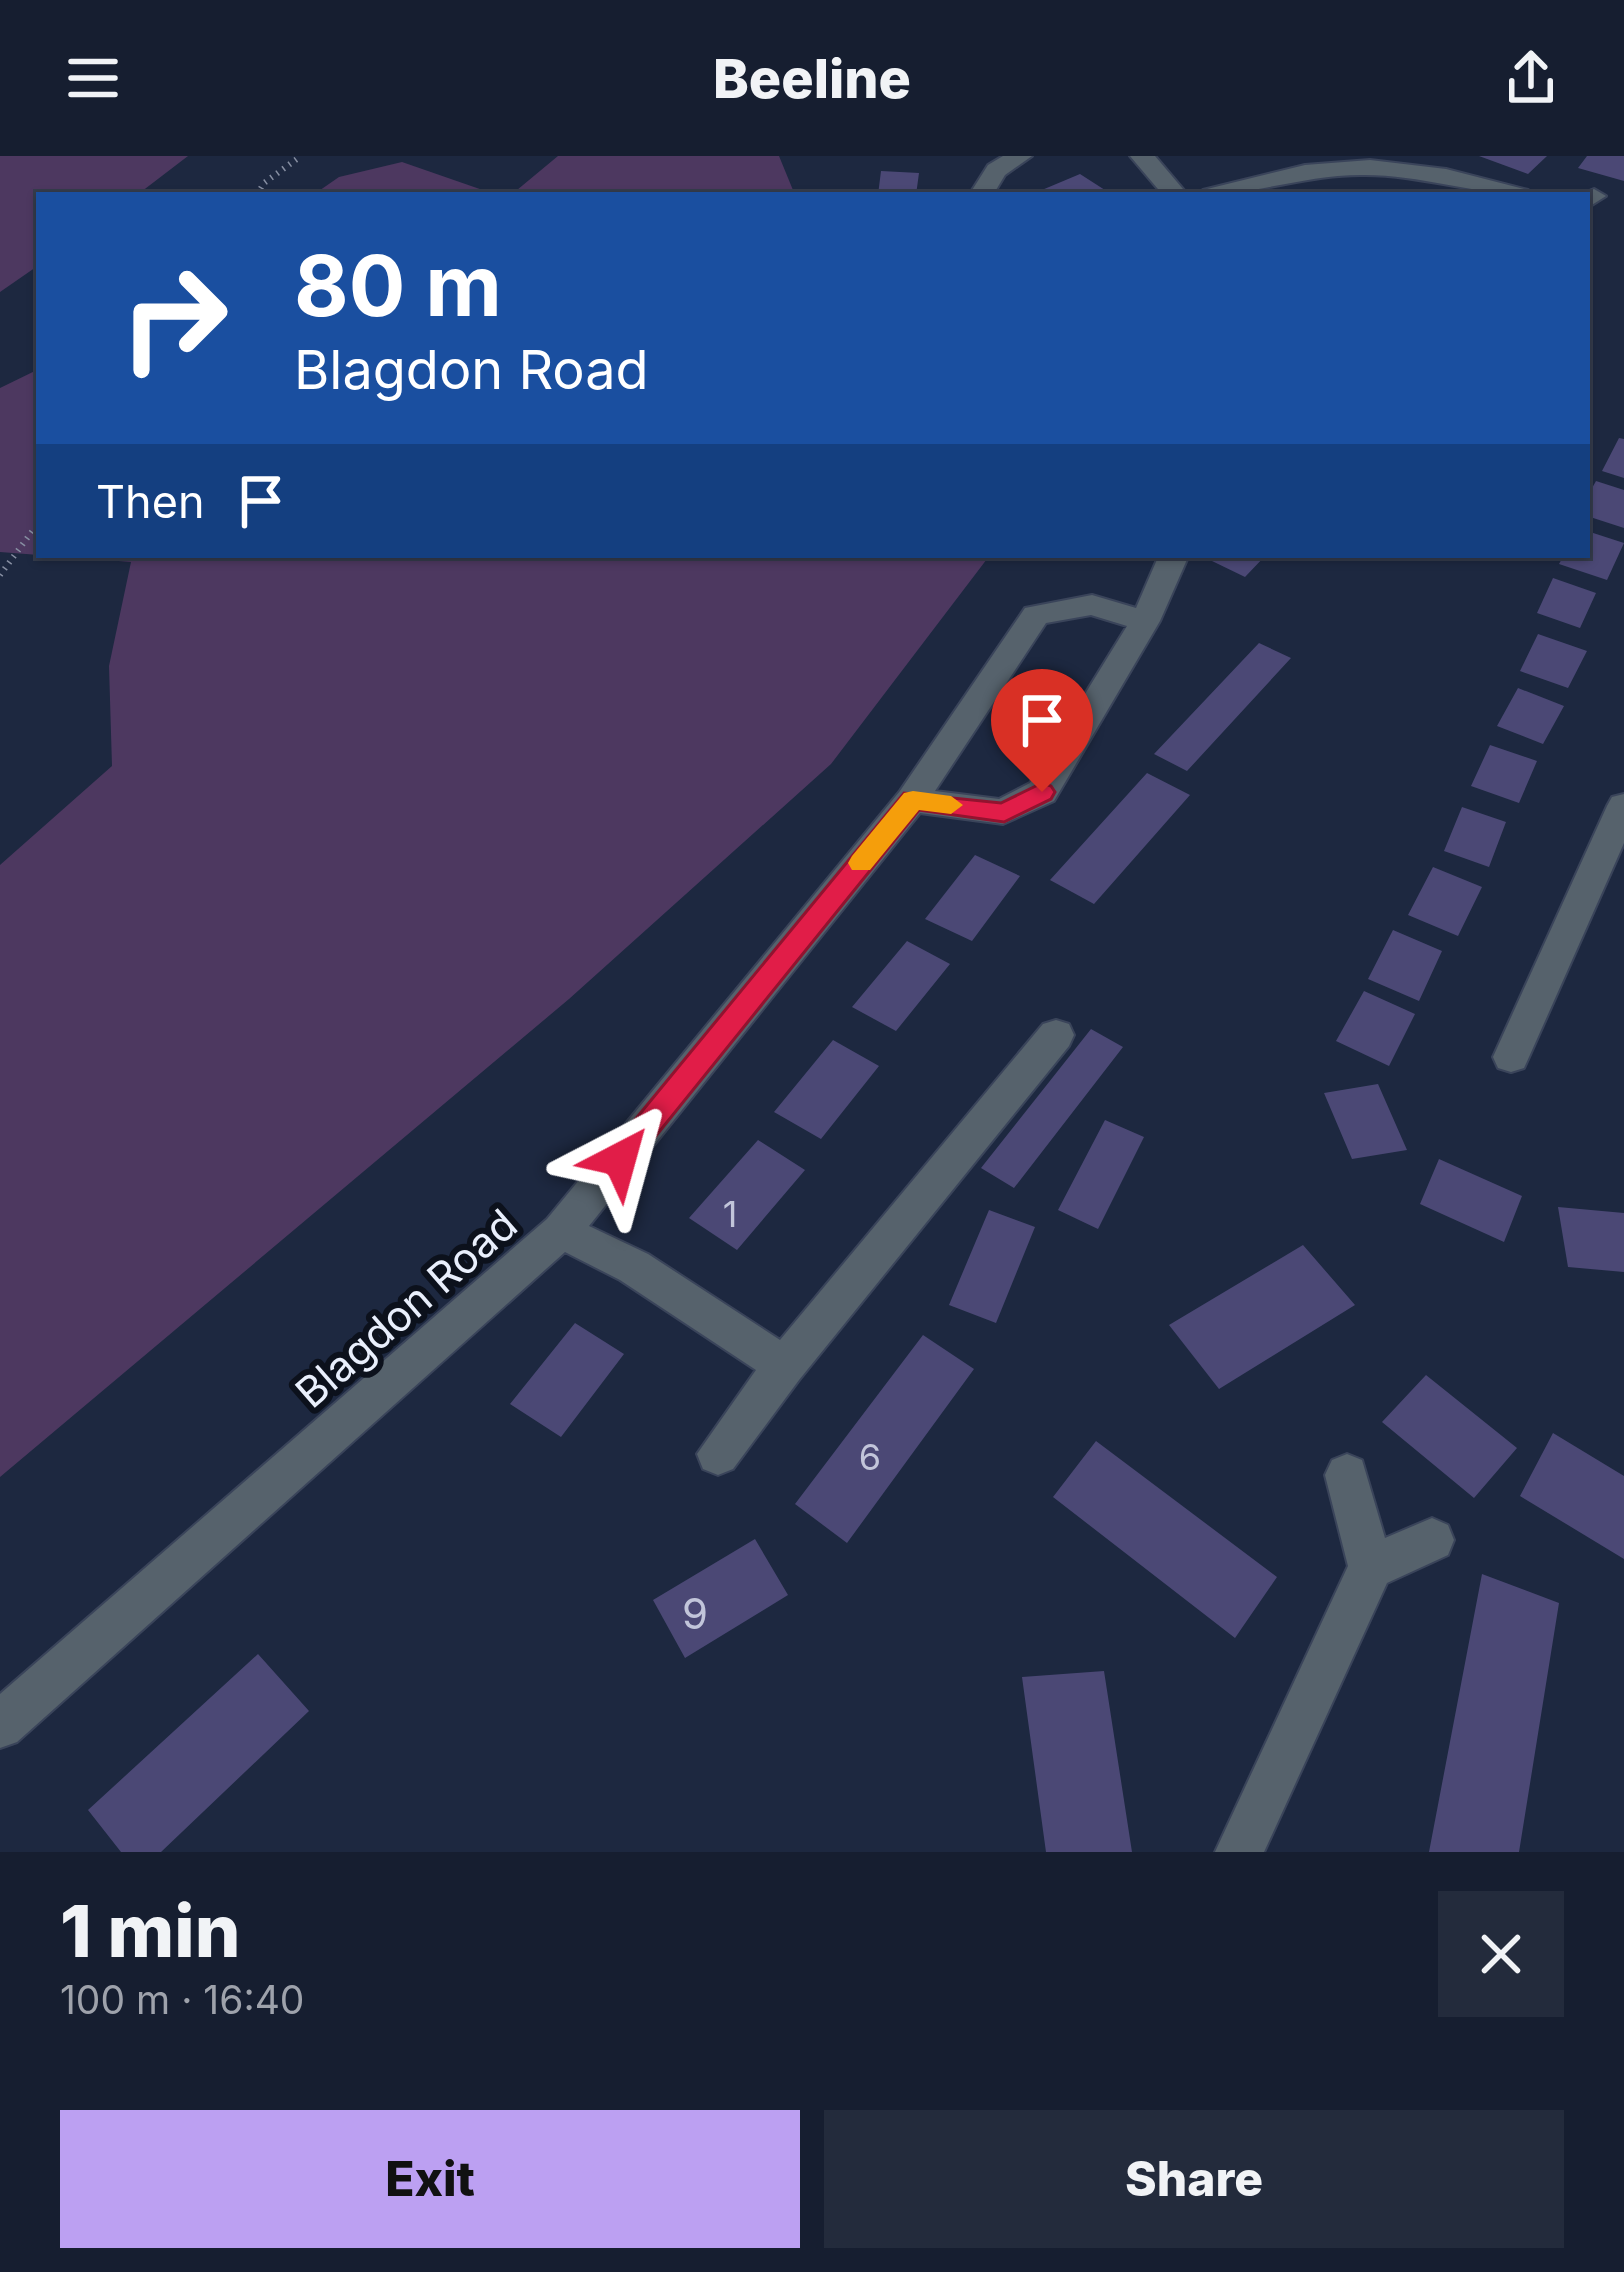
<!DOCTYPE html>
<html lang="en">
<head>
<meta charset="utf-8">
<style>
  body { margin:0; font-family:Inter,sans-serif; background:#232b3c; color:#f1f3f6; height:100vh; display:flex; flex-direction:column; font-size:45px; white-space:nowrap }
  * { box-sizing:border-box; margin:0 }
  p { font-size:39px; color:#9ea2ab }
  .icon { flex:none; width:66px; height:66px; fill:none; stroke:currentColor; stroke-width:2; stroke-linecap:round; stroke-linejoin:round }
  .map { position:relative; height:1696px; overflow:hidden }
  .details { display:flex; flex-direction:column; background:#161e30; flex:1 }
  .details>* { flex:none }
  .hud { position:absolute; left:36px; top:36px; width:1554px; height:366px; border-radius:0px; box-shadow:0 3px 9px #0004,0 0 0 3px #353c4c; background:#1a4fa0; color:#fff; overflow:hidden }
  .pin { position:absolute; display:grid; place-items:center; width:102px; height:102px; color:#fff; margin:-123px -51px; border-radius:50% 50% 50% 0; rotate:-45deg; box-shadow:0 0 12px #0007 }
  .pin .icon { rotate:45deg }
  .me { position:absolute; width:132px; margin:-66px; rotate:39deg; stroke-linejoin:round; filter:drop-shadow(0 0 9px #0008) }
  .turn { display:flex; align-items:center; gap:42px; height:252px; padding:0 60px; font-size:54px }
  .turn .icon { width:156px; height:156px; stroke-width:2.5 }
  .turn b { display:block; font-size:84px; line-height:102px }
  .then { display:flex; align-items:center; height:114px; padding:0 60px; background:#0003; gap:24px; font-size:45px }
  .round { display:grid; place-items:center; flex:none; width:126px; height:126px; border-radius:0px; background:#232b3c }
  .overview { display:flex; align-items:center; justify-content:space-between; height:204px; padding:0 60px }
  h1 { font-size:72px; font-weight:800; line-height:90px }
  .cta { display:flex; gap:24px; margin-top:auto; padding:24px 60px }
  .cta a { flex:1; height:138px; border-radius:0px; background:#bca0f2; color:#111; font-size:48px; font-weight:800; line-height:138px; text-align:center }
  .cta a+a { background:#232b3c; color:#f1f3f6 }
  header { display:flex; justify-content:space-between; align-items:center; height:156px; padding:0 60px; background:#161e30; font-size:54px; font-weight:800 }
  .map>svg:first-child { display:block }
  .green { fill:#4d3860 }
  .building { fill:#4b4875 }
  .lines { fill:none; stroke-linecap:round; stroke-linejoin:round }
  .minor-casing { stroke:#3a445a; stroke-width:4 }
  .path { stroke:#878fa2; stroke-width:6; stroke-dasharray:1.5 6; stroke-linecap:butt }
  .minor { fill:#56626c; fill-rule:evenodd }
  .route { fill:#e11d48; stroke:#92132f; stroke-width:3 }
  .slow { fill:#f59e0b }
  .labels { text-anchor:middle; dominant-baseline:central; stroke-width:12; stroke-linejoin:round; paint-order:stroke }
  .number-label { font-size:36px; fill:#c2c5da }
  .street-label { font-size:42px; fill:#e9effc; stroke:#0c111c }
  .near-number-label { font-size:42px; fill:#c2c5da }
</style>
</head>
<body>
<header><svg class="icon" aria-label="menu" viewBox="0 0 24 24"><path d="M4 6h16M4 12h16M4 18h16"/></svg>Beeline<svg class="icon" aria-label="share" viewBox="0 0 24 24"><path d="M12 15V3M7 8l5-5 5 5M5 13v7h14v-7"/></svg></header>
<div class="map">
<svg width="1624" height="1696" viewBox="0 0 1624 1696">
  <rect width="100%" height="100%" fill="#1d2840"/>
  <path class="green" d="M0,0H188L137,39H39V109L0,136Z
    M558,0H779L795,39H511Z
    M402,6L497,39H313L339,21Z
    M39,213V399L0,396V232Z
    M43,399H990L831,608L569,843L0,1321V709L112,610L109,510L131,406Z"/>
  <path class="building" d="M1479,0H1547L1528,18Z
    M1587,0H1624V25L1578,12Z
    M881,15L919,17L916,39H878Z
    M1080,18L1108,36L1030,39Z
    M1619,282L1624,283V322L1602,315Z
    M1596,325L1624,334V372L1587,360V341Z
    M1587,375L1624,387L1607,424L1559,408L1564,399H1587Z
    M1219,399H1266L1245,421L1212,405Z
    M1553,422L1596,437L1580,472L1537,457Z
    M1538,478L1587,495L1568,532L1520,515Z
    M1259,487L1291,502L1187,615L1154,598Z
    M1518,532L1564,550L1543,588L1497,570Z
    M1490,589L1537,605L1519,647L1471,630Z
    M1147,617L1190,639L1094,748L1050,724Z
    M1462,651L1506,666L1489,711L1444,695Z
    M975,699L1020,720L972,785L925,763Z
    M1433,711L1482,731L1458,780L1408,759Z
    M1393,774L1442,795L1419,845L1368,823Z
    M907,785L950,808L896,875L852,851Z
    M1364,835L1415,858L1389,910L1336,885Z
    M1091,873L1123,891L1014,1032L981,1012Z
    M833,884L879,910L821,983L774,956Z
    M1378,928L1407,994L1352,1003L1324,937Z
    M1105,964L1144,981L1098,1073L1058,1054Z
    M758,984L805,1014L737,1094L689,1062Z
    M1439,1003L1522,1040L1504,1086L1420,1048Z
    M1558,1051L1624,1057V1116L1568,1111Z
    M989,1054L1035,1071L996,1167L949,1149Z
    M1303,1089L1355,1149L1219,1233L1169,1169Z
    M575,1167L624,1198L561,1281L510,1248Z
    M923,1179L974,1213L847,1387L795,1348Z
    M1426,1219L1517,1292L1474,1342L1382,1266Z
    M1553,1277L1624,1320V1403L1520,1340Z
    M1096,1285L1277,1421L1235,1482L1053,1341Z
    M755,1383L788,1439L685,1502L653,1444Z
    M1482,1418L1559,1447L1519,1696H1429Z
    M258,1498L309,1555L161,1696H121L88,1654Z
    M1104,1515L1132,1696H1046L1022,1521Z"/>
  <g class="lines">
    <defs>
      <path id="minor" d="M1003,0H1032L1005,19L993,39H969L988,9Z
        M1130,0H1155L1188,39H1163Z
        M1370,4L1446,13L1528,34L1532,39C1476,39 1422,19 1365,19C1308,18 1256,39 1199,39L1203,34L1305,9Z
        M1594,33L1606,40L1587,52V39H1580Z
        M1159,399H1189L1160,465L1054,645L1003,668L920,657L589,1070L648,1098L780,1184L1043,868L1056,864L1069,868L1074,879L1069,890L799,1224L733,1313L718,1319L703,1313L697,1298L756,1214L620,1124L565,1096L17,1586L0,1592V1538L547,1063L900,635L1025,452L1092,439L1136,452ZM1091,459L1127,470L1030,627L999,643L935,635L1046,467Z
        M1624,638V687L1529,901L1524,912L1511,916L1498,912L1493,901L1607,650L1612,641Z
        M1347,1298L1362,1304L1385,1382L1432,1362L1448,1369L1454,1384L1448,1399L1387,1427L1264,1696H1215L1348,1410L1325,1319L1332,1304Z"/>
    </defs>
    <use href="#minor" class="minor-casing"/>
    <path class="path" d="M257,39L264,27L301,0
      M0,419L39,366"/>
    <use href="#minor" class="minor"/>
  </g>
  <path class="route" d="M1042,627L1051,630L1055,636L1051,643L1004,666L919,654L630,1012L620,1015L610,1012L606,1003L610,994L904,637L1001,647Z"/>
  <path class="slow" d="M913,635L951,640L963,649L951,658L919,654L870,714H852L848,707L852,700L904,637Z"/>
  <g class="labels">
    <g class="number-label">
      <text x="730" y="1058">1</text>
      <text x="870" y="1301">6</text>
    </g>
    <g class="street-label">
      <text transform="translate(406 1152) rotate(-41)">Blagdon Road</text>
    </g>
    <g class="near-number-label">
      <text x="695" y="1457">9</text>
    </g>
  </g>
</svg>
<div class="pin" style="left:1042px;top:636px;background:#d93025"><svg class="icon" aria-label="arrive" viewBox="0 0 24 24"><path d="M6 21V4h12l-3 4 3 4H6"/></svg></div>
<svg class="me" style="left:620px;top:1003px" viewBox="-20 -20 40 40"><path d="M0-17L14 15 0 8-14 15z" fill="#e11d48" stroke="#fff" stroke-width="4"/></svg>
<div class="hud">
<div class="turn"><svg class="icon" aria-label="right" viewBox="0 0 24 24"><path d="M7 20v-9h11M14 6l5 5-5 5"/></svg><div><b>80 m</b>Blagdon Road</div></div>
<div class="then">Then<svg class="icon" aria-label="arrive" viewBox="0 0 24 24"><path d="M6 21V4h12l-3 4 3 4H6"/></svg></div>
</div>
</div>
<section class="details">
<div class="overview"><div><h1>1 min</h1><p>100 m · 16:40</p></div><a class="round"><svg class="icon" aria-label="close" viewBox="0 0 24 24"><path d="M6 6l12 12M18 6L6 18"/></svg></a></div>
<div class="cta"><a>Exit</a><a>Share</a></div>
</section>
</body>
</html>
